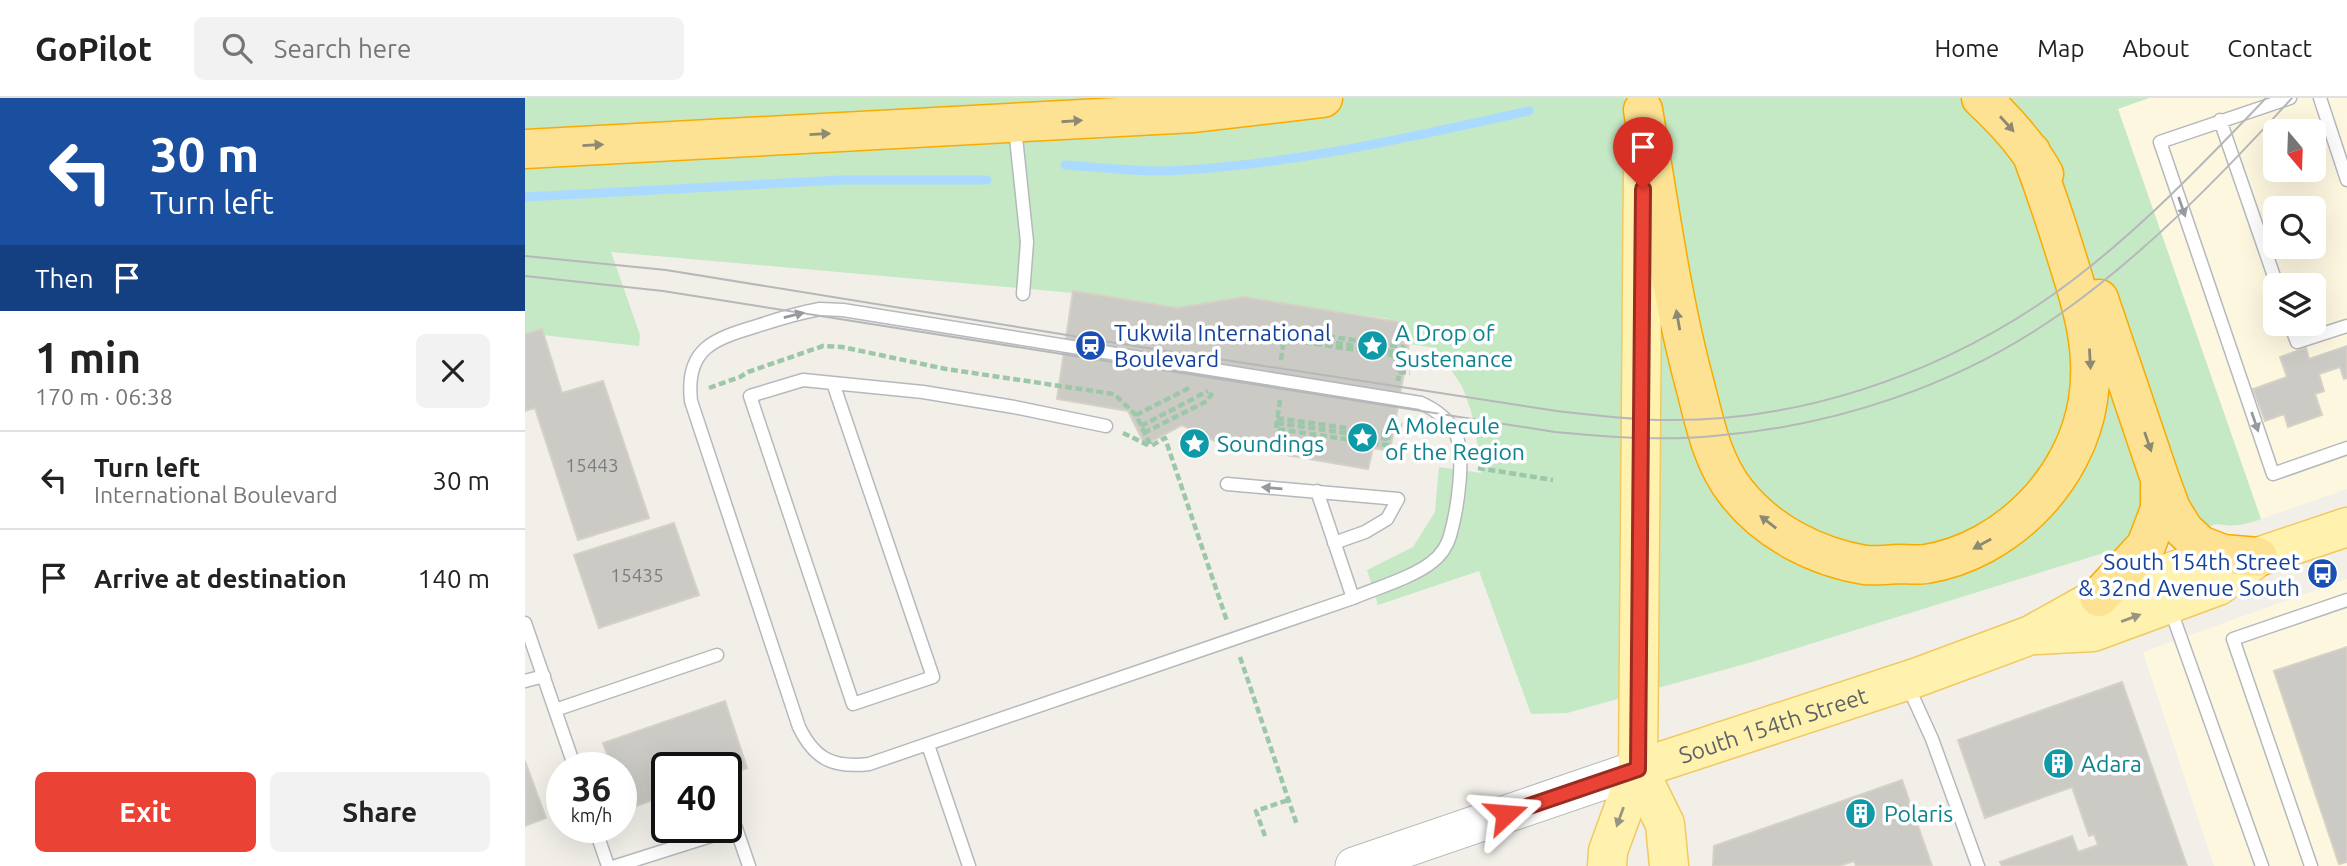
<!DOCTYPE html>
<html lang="en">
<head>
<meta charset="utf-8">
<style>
  body { margin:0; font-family:Ubuntu,sans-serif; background:#f2f2f2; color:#222; height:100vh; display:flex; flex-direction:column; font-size:26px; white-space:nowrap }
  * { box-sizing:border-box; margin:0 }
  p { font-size:23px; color:#767676 }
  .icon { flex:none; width:38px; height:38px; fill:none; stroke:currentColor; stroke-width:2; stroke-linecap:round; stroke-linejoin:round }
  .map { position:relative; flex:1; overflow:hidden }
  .details { display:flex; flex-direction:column; background:#fff; width:525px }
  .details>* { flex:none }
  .guide { background:#1a4fa0; color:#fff; overflow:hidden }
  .needle { width:46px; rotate:161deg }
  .controls { position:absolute; left:1738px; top:21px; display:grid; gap:14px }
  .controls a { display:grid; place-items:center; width:63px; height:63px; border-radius:10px; background:#fff; box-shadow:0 7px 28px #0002; font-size:35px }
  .speed { position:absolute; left:21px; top:654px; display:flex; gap:14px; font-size:35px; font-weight:700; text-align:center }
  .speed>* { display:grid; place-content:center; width:91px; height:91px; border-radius:50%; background:#fff; box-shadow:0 7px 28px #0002; line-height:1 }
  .speed small { font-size:18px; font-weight:400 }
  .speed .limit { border:4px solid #111; border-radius:10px; background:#fff; color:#111 }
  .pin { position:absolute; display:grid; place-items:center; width:60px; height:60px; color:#fff; margin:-72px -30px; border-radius:50% 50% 50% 0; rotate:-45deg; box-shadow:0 0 7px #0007 }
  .pin .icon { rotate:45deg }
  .me { position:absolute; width:77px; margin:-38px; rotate:71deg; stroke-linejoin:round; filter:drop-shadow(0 0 5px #0008) }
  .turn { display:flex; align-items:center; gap:24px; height:147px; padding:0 35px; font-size:32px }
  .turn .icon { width:91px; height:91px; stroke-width:2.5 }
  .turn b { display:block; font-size:49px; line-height:60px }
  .then { display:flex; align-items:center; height:66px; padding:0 35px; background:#0003; gap:14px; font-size:26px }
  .round { display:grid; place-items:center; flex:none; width:74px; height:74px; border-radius:10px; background:#f2f2f2 }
  .summary { display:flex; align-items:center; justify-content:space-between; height:119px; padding:0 35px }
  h1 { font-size:42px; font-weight:700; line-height:52px }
  .action { display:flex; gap:14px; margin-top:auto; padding:14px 35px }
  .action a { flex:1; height:80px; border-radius:10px; background:#ea4335; color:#fff; font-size:28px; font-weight:700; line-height:80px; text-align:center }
  .action a+a { background:#f2f2f2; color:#222 }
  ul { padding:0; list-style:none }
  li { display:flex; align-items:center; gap:21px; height:98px; padding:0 35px; border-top:2px solid #e0e0e0 }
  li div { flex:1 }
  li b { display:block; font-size:26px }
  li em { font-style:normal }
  header { display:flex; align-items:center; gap:42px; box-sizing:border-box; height:98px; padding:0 35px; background:#fff; border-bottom:2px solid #e0e0e0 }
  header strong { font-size:33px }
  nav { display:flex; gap:38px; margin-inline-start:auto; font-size:24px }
  .search { width:490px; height:63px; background:#f2f2f2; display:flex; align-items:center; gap:18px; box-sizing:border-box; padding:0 24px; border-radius:10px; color:#767676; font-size:26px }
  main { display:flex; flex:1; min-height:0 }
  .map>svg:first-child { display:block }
  .commercial { fill:#fef7e0; fill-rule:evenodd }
  .green { fill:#c5e8c5 }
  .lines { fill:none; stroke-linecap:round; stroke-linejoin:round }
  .stream { stroke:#aadaff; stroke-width:9 }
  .building { fill:#cccac5; stroke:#d6d1c6; stroke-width:2 }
  .lane-casing { stroke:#b5b8bc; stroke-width:15 }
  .secondary-casing { stroke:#b6babf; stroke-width:39 }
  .primary-casing { stroke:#f2c960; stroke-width:41 }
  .highway-casing { stroke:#f9ab00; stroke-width:41 }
  .path { stroke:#9cc7a9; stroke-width:4.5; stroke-dasharray:7 3.5; stroke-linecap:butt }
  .lane { stroke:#fff; stroke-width:12 }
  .secondary { stroke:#fff; stroke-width:37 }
  .primary { stroke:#fff2af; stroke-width:38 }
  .highway { stroke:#fde293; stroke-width:38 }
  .tram { stroke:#b6b7b8; stroke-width:2 }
  .oneway { fill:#8e8975 }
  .oneway2 { fill:#979a9d }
  .oneway3 { fill:#979581 }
  .route-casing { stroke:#982c22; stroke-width:18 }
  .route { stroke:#ea4335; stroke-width:12 }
  .labels { text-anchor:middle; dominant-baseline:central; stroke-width:7; stroke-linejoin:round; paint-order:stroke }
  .number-label { font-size:19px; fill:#7a7d7f }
  .transit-label { font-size:23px; fill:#164399; stroke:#fff; text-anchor:start }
  .culture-label { font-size:23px; fill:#0d838f; stroke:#fff; text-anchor:start }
  .street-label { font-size:23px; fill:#5f6368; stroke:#fff }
</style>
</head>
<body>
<header>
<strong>GoPilot</strong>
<div class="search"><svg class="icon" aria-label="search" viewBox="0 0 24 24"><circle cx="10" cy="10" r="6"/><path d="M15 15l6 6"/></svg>Search here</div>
<nav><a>Home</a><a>Map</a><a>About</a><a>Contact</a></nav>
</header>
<main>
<section class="details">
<div class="guide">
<div class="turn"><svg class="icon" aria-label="left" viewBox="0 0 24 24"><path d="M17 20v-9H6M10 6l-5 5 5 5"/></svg><div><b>30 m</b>Turn left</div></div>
<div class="then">Then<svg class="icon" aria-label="arrive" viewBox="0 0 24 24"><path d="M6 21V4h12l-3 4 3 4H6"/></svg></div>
</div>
<div class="summary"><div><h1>1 min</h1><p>170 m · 06:38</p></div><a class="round"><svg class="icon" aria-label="close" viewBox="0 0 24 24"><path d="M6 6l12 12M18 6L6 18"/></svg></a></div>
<ul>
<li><svg class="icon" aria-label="left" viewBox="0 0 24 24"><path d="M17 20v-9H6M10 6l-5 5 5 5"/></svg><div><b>Turn left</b><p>International Boulevard</p></div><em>30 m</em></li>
<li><svg class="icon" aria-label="arrive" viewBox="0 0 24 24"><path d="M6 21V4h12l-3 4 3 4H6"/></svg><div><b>Arrive at destination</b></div><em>140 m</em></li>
</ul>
<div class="action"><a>Exit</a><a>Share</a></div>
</section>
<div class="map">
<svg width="1822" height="768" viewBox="0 0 1822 768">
  <rect width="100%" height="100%" fill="#f1efe8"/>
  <path class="commercial" d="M1624,0H1822V391L1736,421L1593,11ZM1750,33H1788V72H1750ZM1750,110H1788V149H1750ZM1750,187H1788V226H1750Z
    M1822,481V768H1689L1618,554Z"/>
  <path class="green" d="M0,0H1624L1593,11L1736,421C1720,427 1709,429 1692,426L1575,456L1227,564L1042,615L1006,616L954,473L853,507L842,472L888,449L910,414L914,369L956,375L957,369L946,313L937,288L911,250L862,243L865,221L719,200L655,210L549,195L86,154L115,237L114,248L0,235Z"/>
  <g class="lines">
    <path class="stream" d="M540,67C573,69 608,74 641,73C764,68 884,39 1004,13
      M0,99L316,82H462"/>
  </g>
  <path class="building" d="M548,193L652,210L719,199L874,224L871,243L884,246L865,353L848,350L843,371L696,346L657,327L620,347L603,313L532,301Z
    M17,231L37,295L78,283L124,420L53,442L10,310L0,313V236Z
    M1822,248V280L1819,281L1815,269L1794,276L1799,293L1790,296L1797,317L1763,329L1759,316L1740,323L1728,291L1762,279L1755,259L1781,250L1784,261Z
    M149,425L174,497L74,530L49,457Z
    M1822,549V764L1814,766L1749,573Z
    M1597,584L1662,768H1477L1475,764L1547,738L1553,754L1573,747L1569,736L1564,738L1547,689L1460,720L1433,642Z
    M200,603L222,670L201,677V670H142V697L100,712L96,699V670H87L78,645Z
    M0,663L21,720L0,728Z
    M1377,682L1407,768H1331L1329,763L1314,768H1188L1189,748Z
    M201,687L208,707L201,709Z"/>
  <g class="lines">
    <defs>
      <path id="lane" d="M1765,0L1635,44L1748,376L1822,350
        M1795,0L1822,82
        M1695,22L1752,187
        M490,30L502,144L498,196
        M295,211L318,212L896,305C909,311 921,319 929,332C942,354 932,413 925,438C922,448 915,458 907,464C889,479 849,491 828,500L344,666C309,670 290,662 274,629L166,303C160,250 189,241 232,228C253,221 273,215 295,211Z
        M1765,226L1772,244L1822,228
        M308,285L408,579L328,606L225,298L278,282L398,294L489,309L581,328
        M702,386L873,401L862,421L840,434L809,445
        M792,393L828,500
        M1645,510L1737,768
        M0,525L50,670
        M0,583L19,578
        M1382,586L1407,641L1453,768
        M30,612L192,557
        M403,647L444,768
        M70,730L83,768
        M91,768L211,730L224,768
        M1786,768L1708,541L1822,502"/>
      <path id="secondary" d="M829,768L1113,671"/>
      <g id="primary">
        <path d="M1512,537L1568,534L1693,488L1733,459"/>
        <path id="s1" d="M1113,671L1393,579L1506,537L1574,499L1680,462L1733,459L1822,429"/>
        <path d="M1113,671L1140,726L1144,768"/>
        <path d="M1082,768L1083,753L1113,671L1118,76"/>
      </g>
      <path id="highway" d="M1456,0C1481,23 1502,46 1519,76
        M1118,12C1134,105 1146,200 1171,291C1180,327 1188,365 1211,394C1242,434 1291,459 1340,467C1350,468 1362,467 1373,466C1382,466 1392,467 1401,466C1481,453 1551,382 1563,302C1571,252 1557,207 1542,160C1531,124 1519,89 1506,54
        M0,51L669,15L798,0
        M1574,201L1635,381L1646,411L1659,432L1675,447L1698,456L1733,459
        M1574,499L1621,448L1635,411V383"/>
    </defs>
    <use href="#lane" class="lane-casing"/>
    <use href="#secondary" class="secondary-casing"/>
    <use href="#primary" class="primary-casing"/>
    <use href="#highway" class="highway-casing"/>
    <path class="path" d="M759,237L877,255
      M759,241L877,259
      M756,262L760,232L878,249L873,283
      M874,274L885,275
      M184,290L215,279L223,274L298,248L317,249L421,271L589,296L611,317L626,348L640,340L702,523
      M755,302L751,331L862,347L867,319
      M611,317L666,289
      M752,320L863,336
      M752,325L863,341
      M866,325L877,327
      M616,328L683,293
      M598,335L625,348
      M619,335L682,303L689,292
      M953,370L1028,382
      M715,559L772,727
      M740,738L731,713L763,702"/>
    <use href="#lane" class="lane"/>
    <use href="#secondary" class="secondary"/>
    <use href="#primary" class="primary"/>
    <use href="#highway" class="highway"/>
    <path class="tram" d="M0,158L141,172L616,249L1032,313C1069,317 1105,322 1143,322C1274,323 1404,279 1513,207C1598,150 1671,73 1741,0
      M0,178L138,193L1030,334C1083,339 1136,343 1189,338C1311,328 1434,287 1535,216C1621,155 1696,78 1767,0"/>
  </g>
  <defs><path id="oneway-solid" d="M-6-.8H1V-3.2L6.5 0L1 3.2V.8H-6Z" transform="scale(1.75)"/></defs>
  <g class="oneway">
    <use href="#oneway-solid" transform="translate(547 23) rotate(-4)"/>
    <use href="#oneway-solid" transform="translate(1482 26) rotate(48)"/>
    <use href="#oneway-solid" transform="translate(295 36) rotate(-3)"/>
    <use href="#oneway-solid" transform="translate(68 47) rotate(-3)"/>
    <use href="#oneway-solid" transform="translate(1153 222) rotate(-100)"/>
    <use href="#oneway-solid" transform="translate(1565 261) rotate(87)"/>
    <use href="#oneway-solid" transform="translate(1623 344) rotate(71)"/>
    <use href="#oneway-solid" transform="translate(1243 424) rotate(-142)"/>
    <use href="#oneway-solid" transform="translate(1457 446) rotate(151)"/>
  </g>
  <g class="oneway2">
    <use href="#oneway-solid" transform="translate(1657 109) rotate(71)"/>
    <use href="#oneway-solid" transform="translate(269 217) rotate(-14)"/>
    <use href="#oneway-solid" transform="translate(1730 324) rotate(71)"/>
    <use href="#oneway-solid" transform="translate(747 390) rotate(-175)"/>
  </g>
  <g class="oneway3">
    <use href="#oneway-solid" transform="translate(1606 520) rotate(-20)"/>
    <use href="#oneway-solid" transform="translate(1095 719) rotate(110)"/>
  </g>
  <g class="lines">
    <defs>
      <path id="route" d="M981,716L1113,671L1118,91"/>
    </defs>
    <use href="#route" class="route-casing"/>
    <use href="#route" class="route"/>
  </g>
  <defs>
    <symbol id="station-disc" viewBox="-11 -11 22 22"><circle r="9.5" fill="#1a4fb4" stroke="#fff"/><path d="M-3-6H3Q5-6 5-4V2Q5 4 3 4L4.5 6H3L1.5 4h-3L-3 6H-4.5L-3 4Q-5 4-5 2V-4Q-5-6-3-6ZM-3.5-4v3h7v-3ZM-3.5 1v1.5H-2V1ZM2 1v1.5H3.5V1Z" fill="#fff"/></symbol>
    <symbol id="sight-disc" viewBox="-11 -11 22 22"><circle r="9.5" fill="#0f9aa8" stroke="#fff"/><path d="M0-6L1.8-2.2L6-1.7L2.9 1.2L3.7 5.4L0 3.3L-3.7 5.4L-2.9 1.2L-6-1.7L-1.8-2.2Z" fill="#fff"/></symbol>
    <symbol id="bus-disc" viewBox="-11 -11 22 22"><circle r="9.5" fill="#1a4fb4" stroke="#fff"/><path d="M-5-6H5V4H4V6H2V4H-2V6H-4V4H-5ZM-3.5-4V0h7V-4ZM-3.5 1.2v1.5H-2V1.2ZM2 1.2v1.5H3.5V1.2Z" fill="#fff"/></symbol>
    <symbol id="building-disc" viewBox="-11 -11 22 22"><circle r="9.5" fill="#0f9aa8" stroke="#fff"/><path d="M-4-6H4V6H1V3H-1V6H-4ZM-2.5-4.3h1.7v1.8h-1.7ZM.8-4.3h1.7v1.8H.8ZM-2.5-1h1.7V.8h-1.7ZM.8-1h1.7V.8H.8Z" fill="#fff"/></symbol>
  </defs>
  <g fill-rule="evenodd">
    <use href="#station-disc" x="548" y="230" width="35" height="35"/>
    <use href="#sight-disc" x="830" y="230" width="35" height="35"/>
    <use href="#sight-disc" x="820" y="322" width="35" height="35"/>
    <use href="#sight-disc" x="652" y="328" width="35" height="35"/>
    <use href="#bus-disc" x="1780" y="458" width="35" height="35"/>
    <use href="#building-disc" x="1516" y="648" width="35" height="35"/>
    <use href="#building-disc" x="1318" y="698" width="35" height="35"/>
  </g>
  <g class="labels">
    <g class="number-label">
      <text x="67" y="367">15443</text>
      <text x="112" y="477">15435</text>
    </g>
    <g class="transit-label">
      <text x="589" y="234">Tukwila International<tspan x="589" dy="26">Boulevard</tspan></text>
      <text x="1775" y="463" text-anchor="end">South 154th Street<tspan x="1775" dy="26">&amp; 32nd Avenue South</tspan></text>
    </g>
    <g class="culture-label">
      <text x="870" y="234">A Drop of<tspan x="870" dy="26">Sustenance</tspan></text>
      <text x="860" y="327">A Molecule<tspan x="860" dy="26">of the Region</tspan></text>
      <text x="692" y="345">Soundings</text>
      <text x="1556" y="665">Adara</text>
      <text x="1359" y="715">Polaris</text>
    </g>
    <g class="street-label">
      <text stroke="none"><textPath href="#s1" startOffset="142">South 154th Street</textPath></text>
    </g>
  </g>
</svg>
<div class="controls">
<a><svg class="needle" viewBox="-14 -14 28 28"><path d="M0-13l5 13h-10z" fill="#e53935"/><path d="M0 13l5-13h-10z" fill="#767676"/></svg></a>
<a><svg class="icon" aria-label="search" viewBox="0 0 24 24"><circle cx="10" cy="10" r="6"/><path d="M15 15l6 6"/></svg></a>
<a><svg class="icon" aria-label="layers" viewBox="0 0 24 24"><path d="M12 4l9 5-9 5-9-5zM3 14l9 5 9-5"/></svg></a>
</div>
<div class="speed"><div>36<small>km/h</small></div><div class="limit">40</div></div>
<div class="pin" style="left:1118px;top:91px;background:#d93025"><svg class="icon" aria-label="arrive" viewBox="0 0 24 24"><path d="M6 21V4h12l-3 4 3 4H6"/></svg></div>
<svg class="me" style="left:981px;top:716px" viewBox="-20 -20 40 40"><path d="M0-17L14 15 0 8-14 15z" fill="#ea4335" stroke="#fff" stroke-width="4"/></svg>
</div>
</main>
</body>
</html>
